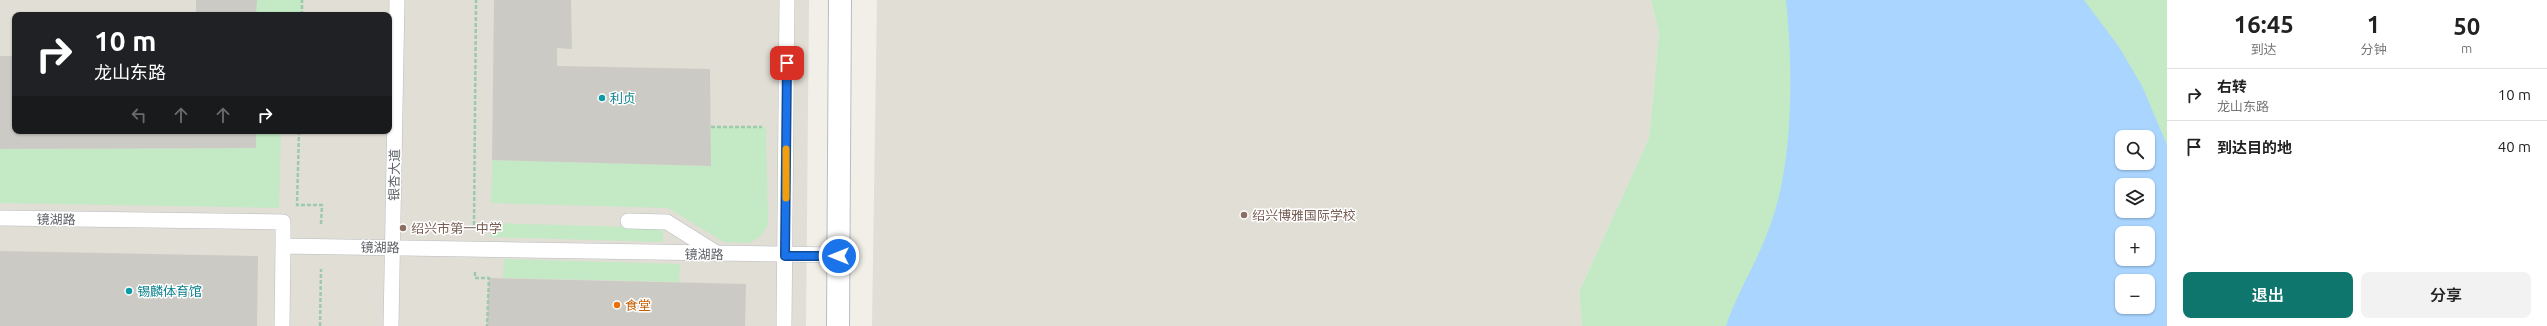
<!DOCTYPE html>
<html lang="zh">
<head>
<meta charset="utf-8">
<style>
  body { margin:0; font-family:Ubuntu,"Noto Sans SC",sans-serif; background:#f2f2f2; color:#222; height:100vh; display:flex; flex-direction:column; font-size:15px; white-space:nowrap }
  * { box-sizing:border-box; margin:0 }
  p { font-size:13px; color:#767676 }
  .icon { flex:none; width:22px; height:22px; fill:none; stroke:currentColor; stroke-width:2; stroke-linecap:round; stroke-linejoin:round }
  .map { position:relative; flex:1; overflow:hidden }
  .sheet { display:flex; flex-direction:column; background:#fff; width:380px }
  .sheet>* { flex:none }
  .top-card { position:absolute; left:12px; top:12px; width:380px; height:122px; border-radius:8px; box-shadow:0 1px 3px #0004; background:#202124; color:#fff; overflow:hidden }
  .controls { position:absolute; left:2115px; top:130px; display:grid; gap:8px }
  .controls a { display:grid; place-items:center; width:40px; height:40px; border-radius:8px; background:#fff; box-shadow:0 1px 3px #0004; font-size:20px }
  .pin { position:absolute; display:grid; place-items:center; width:34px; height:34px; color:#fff; margin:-17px; border-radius:8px; box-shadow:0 2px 6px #0006 }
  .me { position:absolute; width:44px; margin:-22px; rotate:270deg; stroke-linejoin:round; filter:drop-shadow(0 0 3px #0008) }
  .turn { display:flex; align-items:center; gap:14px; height:84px; padding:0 16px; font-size:18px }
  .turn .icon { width:52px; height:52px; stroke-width:2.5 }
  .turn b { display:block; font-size:28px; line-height:34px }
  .lanes { display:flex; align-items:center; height:38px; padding:0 16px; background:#0003; justify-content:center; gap:20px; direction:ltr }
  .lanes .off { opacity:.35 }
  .eta { display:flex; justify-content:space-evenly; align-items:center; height:68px; text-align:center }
  .eta b { font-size:24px; font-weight:600; line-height:28px }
  .button { display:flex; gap:8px; margin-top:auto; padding:8px 16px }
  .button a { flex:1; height:46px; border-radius:8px; background:#0f766e; color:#fff; font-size:16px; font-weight:600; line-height:46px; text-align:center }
  .button a+a { background:#f2f2f2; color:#222 }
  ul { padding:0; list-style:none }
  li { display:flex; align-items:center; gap:12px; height:52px; padding:0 16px; border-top:1px solid #e0e0e0 }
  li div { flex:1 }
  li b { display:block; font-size:15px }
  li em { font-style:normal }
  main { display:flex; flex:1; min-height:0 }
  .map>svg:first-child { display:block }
  .education { fill:#e1ded5; fill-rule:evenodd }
  .green { fill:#c3e9c5; fill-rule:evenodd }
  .water { fill:#a9d5ff; fill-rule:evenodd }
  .building { fill:#cccac4 }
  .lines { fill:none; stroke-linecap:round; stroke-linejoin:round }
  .lane-casing { stroke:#b9bcc1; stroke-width:16 }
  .street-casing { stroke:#b9bcc1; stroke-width:24 }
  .path { stroke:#9ccaab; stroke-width:2.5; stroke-dasharray:4 2; stroke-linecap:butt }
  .lane { stroke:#fff; stroke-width:15 }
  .street { stroke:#fff; stroke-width:22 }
  .route-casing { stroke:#114b97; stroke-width:10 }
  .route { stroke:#1a73e8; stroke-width:7 }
  .slow { stroke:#f59e0b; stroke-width:7 }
  .culture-dot { fill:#0f9aa8; stroke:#fff; stroke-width:1.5 }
  .education-dot { fill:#8d6e63; stroke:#fff; stroke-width:1.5 }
  .food-dot { fill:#e8710a; stroke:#fff; stroke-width:1.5 }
  .labels { text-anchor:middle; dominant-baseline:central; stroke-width:3; stroke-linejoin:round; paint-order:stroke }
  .culture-label { font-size:13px; fill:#0d838f; stroke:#fff; text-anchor:start }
  .street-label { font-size:13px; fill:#5e6268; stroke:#fff }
  .education-label { font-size:13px; fill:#785e54; stroke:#fff; text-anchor:start }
  .food-label { font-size:13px; fill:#c56008; stroke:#fff; text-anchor:start }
</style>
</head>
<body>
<main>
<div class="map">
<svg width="2167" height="326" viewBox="0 0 2167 326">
  <rect width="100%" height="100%" fill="#f1efe7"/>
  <path class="education" d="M0,0H809L806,326H0ZM15,15H389V131H15Z
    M877,0H1651L1659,33L1649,138L1579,292L1582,326H872Z"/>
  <path class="green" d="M257,0H302V15H256Z
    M1651,0H2167V326H1582L1579,292L1649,138L1659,33ZM2122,137H2148V163H2122ZM2122,185H2148V211H2122ZM2122,233H2148V259H2122ZM2122,281H2148V307H2122Z
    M711,127H766L768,225L760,237L749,243L724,242L668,208L491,203L492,160L711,166Z
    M256,131H281L279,208L0,203V149L255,148Z
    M491,223L663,228V242L490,237Z
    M504,259L680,264L679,282L503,278Z"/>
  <path class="water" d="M1786,0H2084L2119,47L2142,86L2167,145V326H1726C1738,290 1759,259 1771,223C1794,160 1793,66 1786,0ZM2122,137H2148V163H2122ZM2122,185H2148V211H2122ZM2122,233H2148V259H2122ZM2122,281H2148V307H2122Z"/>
  <path class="building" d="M196,0H257L256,15H196Z
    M494,0H571L572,49L557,48V66L710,69L711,166L492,160Z
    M0,56H15V131H256V148L0,149Z
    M0,251L258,256L257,326H0Z
    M489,278L746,284L745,326H487Z"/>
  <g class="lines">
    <defs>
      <path id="lane" d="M0,218L283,222V246L839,255
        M628,221L667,222L718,254
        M282,326L283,246
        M391,326L397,0
        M784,326L787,0"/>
      <path id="street" d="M838,326L840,0"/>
    </defs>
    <use href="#lane" class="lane-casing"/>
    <use href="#street" class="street-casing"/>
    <path class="path" d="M302,15V0
      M711,127H762
      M299,131L297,205H322L321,224
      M474,225L476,0
      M475,272V278H489L487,326
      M320,326L321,269"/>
    <use href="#lane" class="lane"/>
    <use href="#street" class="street"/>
  </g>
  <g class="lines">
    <defs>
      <path id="route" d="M787,63L785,256H839"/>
    </defs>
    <use href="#route" class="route-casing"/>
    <use href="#route" class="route"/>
    <path class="slow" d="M786,198V149"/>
  </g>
  <g class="culture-dot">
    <circle cx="602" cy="98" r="4"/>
    <circle cx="129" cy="291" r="4"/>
  </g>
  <g class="education-dot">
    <circle cx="1244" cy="215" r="4"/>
    <circle cx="403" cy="228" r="4"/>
  </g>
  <circle class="food-dot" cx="617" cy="305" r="4"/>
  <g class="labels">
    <g class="culture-label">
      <text x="610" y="98">利贞</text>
      <text x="137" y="291">锡麟体育馆</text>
    </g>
    <g class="street-label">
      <text transform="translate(394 175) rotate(-89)">银杏大道</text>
      <text transform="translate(56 219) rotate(1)">镜湖路</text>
      <text transform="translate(380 247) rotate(1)">镜湖路</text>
      <text transform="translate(704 254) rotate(1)">镜湖路</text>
    </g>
    <g class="education-label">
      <text x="1252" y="215">绍兴博雅国际学校</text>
      <text x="411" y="228">绍兴市第一中学</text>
    </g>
    <g class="food-label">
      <text x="625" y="305">食堂</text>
    </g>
  </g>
</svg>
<div class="controls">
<a><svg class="icon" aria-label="search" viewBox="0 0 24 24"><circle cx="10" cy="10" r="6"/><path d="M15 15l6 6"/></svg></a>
<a><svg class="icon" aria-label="layers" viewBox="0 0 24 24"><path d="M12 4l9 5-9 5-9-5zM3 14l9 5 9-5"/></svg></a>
<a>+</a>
<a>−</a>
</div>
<div class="pin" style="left:787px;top:63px;background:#d93025"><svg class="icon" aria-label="arrive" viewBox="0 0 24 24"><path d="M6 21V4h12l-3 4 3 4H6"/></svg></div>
<svg class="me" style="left:839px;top:256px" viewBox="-20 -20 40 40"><circle r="17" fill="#1a73e8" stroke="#fff" stroke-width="3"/><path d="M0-11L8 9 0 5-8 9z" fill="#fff"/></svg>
<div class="top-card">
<div class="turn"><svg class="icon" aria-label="right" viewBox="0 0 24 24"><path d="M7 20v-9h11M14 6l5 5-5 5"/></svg><div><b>10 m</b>龙山东路</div></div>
<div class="lanes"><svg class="icon off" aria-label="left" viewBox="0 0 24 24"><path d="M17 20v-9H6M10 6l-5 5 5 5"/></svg><svg class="icon off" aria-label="ahead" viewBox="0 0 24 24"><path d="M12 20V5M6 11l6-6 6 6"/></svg><svg class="icon off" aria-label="ahead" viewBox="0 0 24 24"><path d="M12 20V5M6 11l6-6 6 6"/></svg><svg class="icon" aria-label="right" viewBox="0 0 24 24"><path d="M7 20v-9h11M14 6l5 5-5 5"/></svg></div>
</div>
</div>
<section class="sheet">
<div class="eta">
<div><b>16:45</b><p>到达</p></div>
<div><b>1</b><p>分钟</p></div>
<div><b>50</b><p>m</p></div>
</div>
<ul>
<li><svg class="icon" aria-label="right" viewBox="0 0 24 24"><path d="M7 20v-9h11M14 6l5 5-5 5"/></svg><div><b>右转</b><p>龙山东路</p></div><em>10 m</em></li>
<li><svg class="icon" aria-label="arrive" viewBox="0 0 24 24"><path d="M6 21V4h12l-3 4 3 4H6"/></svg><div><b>到达目的地</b></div><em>40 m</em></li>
</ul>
<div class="button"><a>退出</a><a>分享</a></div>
</section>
</main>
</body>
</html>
